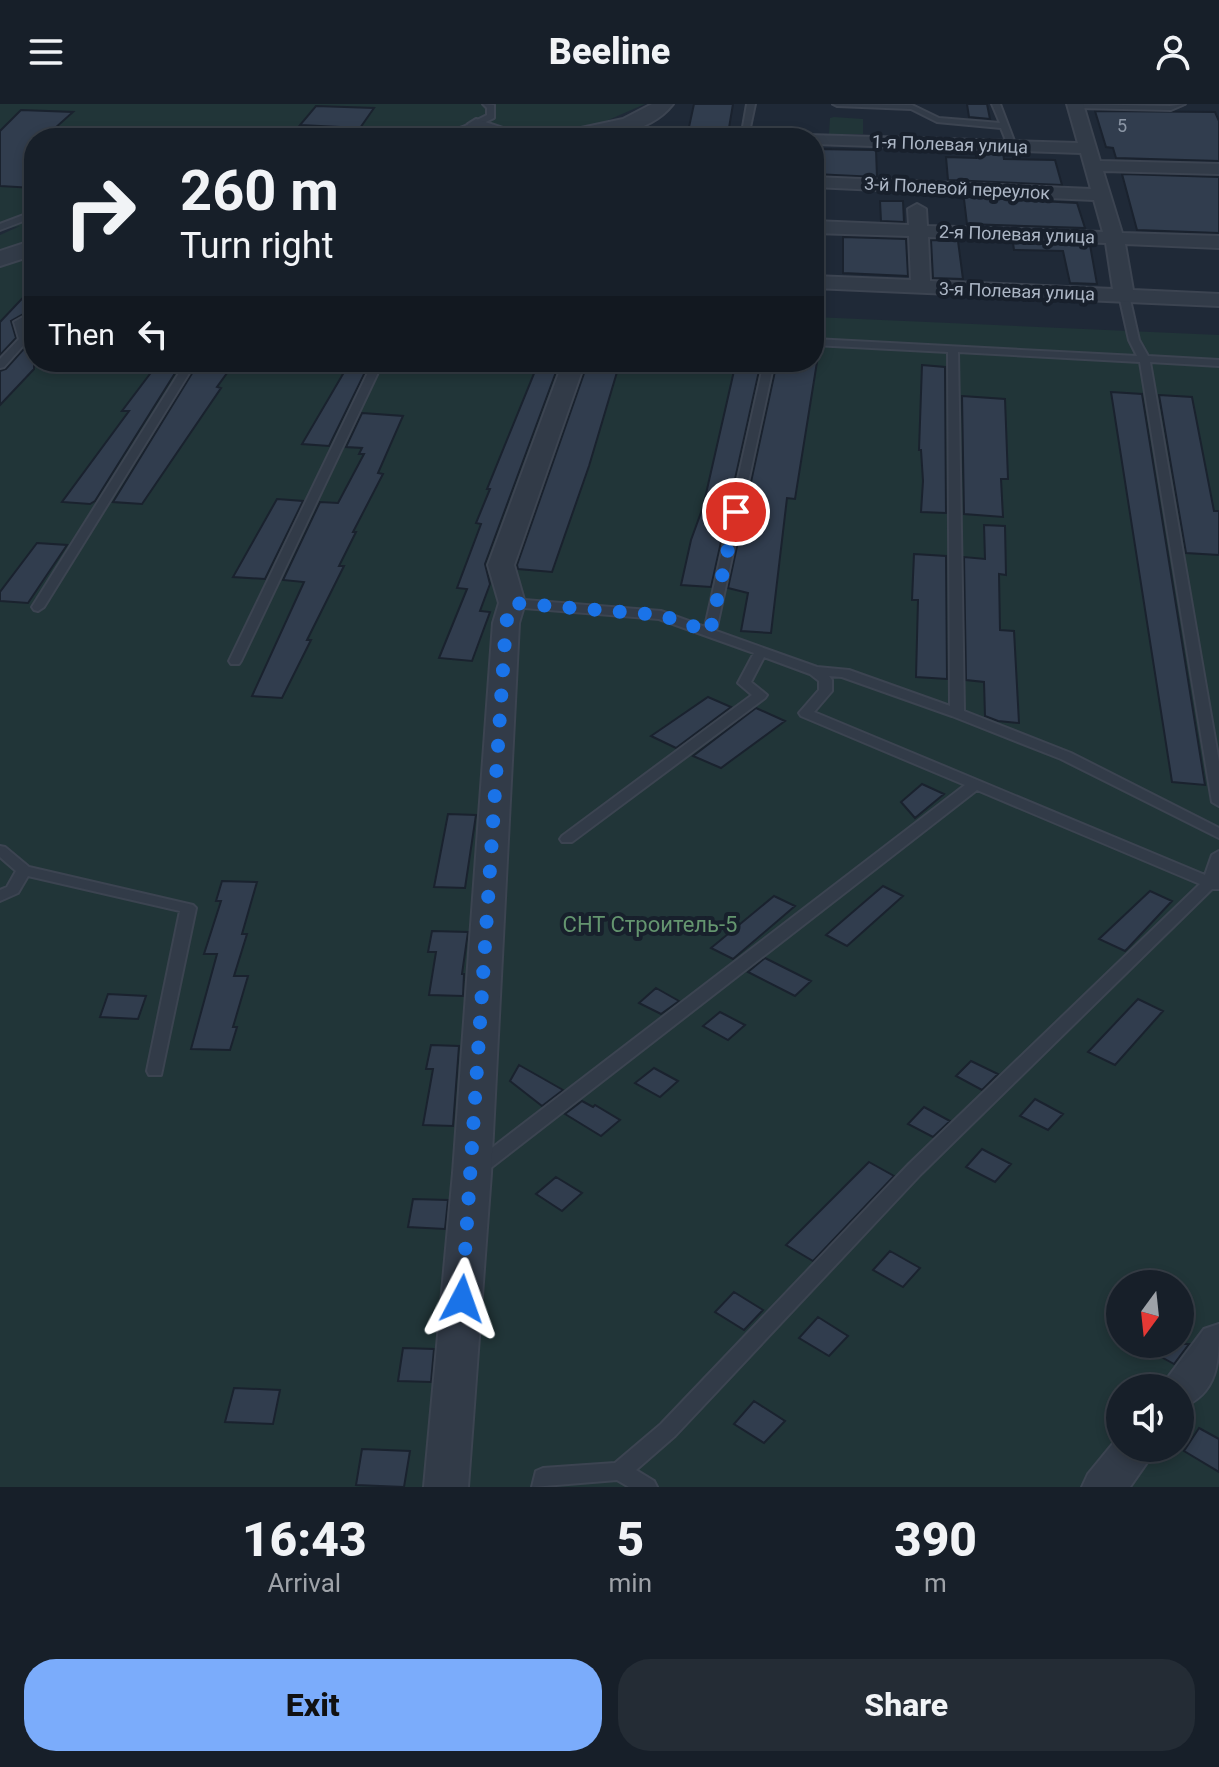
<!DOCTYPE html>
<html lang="en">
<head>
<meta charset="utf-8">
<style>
  body { margin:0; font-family:Roboto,sans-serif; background:#242c35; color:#f1f3f6; height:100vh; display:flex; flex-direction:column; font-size:30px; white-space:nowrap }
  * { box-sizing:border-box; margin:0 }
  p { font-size:26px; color:#9ea2a8 }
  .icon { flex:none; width:44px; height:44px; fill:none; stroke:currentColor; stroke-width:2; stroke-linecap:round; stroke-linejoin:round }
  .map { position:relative; height:1383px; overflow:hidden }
  .sheet { display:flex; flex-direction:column; background:#171f29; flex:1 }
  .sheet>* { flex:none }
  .hud { position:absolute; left:24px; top:24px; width:800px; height:244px; border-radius:32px; box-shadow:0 4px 12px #0003,0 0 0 2px #363d46; background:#171f29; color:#f1f3f6; overflow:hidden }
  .needle { width:52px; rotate:195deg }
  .tools { position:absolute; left:1106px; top:1166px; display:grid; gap:16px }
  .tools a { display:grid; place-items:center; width:88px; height:88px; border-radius:50%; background:#171f29; box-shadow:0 4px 12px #0003,0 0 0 2px #363d46; font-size:40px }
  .pin { position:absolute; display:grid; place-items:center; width:68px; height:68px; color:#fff; margin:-34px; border:4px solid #fff; border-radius:50%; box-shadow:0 2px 8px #0007 }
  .me { position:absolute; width:88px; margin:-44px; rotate:4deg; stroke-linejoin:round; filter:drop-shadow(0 0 6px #0008) }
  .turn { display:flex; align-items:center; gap:28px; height:168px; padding:0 24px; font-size:36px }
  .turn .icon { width:104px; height:104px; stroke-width:2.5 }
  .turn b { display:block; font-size:56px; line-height:68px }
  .then { display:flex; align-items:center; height:76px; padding:0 24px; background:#0003; gap:16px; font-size:30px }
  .eta { display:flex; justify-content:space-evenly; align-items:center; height:136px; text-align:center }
  .eta b { font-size:48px; font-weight:800; line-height:56px }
  .action { display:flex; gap:16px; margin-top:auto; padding:16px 24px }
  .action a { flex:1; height:92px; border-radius:32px; background:#7bacfb; color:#111; font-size:32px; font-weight:800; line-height:92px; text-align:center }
  .action a+a { background:#242c35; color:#f1f3f6 }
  header { display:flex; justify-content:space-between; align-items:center; height:104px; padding:0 24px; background:#171f29; font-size:36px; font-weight:800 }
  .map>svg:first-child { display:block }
  .green { fill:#213538; fill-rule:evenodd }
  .building { fill:#313d4e; stroke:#1a222e; stroke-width:2 }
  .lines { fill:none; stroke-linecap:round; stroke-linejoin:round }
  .service-casing { stroke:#3c4451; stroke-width:4 }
  .minor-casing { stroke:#3c4451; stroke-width:4 }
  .tertiary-casing { stroke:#3c4451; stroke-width:4 }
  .service { fill:#323b48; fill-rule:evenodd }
  .minor { fill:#323b48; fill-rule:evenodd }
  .tertiary { fill:#323b48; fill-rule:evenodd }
  .route { stroke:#1a73e8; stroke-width:14; stroke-dasharray:0 25.2 }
  .labels { text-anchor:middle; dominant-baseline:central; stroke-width:8; stroke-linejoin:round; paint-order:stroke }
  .number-label { font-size:18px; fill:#8b96a5 }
  .far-street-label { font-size:18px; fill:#acb6c5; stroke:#18202c }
  .park-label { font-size:22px; fill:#64956f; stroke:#18202c }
</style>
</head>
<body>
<header><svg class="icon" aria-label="menu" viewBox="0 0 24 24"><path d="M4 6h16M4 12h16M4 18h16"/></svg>Beeline<svg class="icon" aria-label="person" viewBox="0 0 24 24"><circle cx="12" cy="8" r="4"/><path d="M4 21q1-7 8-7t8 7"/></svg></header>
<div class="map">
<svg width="1219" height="1383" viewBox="0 0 1219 1383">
  <rect width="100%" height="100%" fill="#1f2937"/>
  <path class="green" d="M0,0H645L597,21L504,34H34V136L0,149V131L20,122L0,126Z
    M834,13L863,15V30H829L830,14Z
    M34,148V258H814V213L1219,231V1383H0V161ZM1120,1180H1180V1240H1120ZM1120,1284H1180V1344H1120Z"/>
  <path class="building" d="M694,0H733L729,24L689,23Z
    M967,0H987L990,15L969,13Z
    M316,2L374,4L360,24L300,21Z
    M21,6L73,8L44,34H34V84L0,82V27Z
    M1095,7L1215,8L1219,17V57L1116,54L1113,44L1106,43Z
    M814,45L876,46L877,73L814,70Z
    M975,48L1003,49L1004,55L1055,56L1062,81L948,76L946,53L976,54Z
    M1122,70L1219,73V129L1137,126Z
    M950,92L1077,99L1085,124L967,120L964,95Z
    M880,97H903L904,118L881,117Z
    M843,133L906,135L908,172L843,169Z
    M931,136L958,137L963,175L933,174Z
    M1013,139L1090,141L1097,180L1070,179L1063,147L1014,146Z
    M34,182V204L11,217L16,234L0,251V218Z
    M34,217V265L0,301V267L6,265L31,237L28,221Z
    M159,258H182L95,397L90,400L62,398L129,307H122Z
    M199,258H235L217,283L221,284L142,400L113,398Z
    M350,258H370L329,342L302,340Z
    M588,258H620L589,362L552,468L518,465L517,461Z
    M736,258H761L711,483L681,481L691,436L703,403Z
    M777,258H817L795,395L787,394L771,529L741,527L748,489L728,484Z
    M922,261L945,263L946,409L921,408L923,377L921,346H919Z
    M535,267L556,268L485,460L490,480L480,507L490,508L472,557L439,554L467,485L457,484L481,420L476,419L490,385H487Z
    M1111,288L1142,290L1205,681L1172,678Z
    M1159,291L1192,293L1214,407H1219V451L1186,449Z
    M962,292L1005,295L1008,375H1001L1003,413L964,410Z
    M362,309L403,312L378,369L383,370L353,428H356L339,462H344L307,536H311L282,594L252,592L304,478L283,476L320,398L338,399L364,350H359L362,344L346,343Z
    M277,395L303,397L265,475L233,473Z
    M984,421L1005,422L1006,471L999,470L1000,526L1014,527L1019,619L998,617L985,612L984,578L966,576L964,453L985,455Z
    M37,439L67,441L28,499L0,497V488Z
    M914,450L946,452L947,575L916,573L918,496H912Z
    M708,593L731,603L676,644L651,632Z
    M756,604L785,617L721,664L693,652Z
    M922,680L944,690L915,714L901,698Z
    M448,710L476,711L465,784L434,783Z
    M222,777L257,778L242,830H247L234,872H248L233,923H237L230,946L191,945L217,850H204L221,797H216Z
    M883,782L903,792L847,842L826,831Z
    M1150,787L1172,797L1128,844L1125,847L1099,835Z
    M774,792L795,802L733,855L711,844Z
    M432,827L468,828L462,870H464L463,892L429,891L436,848H428Z
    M765,854L811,877L795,892L748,868Z
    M656,884L679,897L661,910L639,899Z
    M108,890L146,892L138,915L100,913Z
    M1138,895L1163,907L1115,961L1088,948Z
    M720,908L745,921L728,936L703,922Z
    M431,941L459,942L453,1022L423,1021L433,965H426Z
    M971,957L998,970L982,986L956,972Z
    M519,961L542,974L563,986L542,1002L510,977Z
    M654,964L678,977L660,993L635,979Z
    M1035,995L1063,1010L1048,1026L1020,1012Z
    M582,997L593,1003L595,1001L620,1016L601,1032L565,1010Z
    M924,1003L950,1017L933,1033L908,1020Z
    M982,1045L1011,1060L995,1078L966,1063Z
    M869,1058L894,1072L813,1157L786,1141Z
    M556,1073L582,1089L562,1107L536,1090Z
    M413,1095L448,1096L445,1125L408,1123Z
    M890,1147L920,1164L903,1183L873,1166Z
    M734,1188L763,1206L744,1226L715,1208Z
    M818,1213L848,1232L829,1252L799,1234Z
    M1138,1240H1189L1174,1260Z
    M403,1244L434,1245L431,1278L398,1277Z
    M234,1284L280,1286L273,1320L225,1318Z
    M754,1297L785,1317L764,1339L734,1320Z
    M1199,1324L1219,1335V1368L1184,1347Z
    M362,1345L410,1347L404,1383L356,1381Z"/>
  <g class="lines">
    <defs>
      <path id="service" d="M483,0L494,1V14C473,24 454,34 430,34L463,23L487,11V4Z
        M747,0H755L748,33L741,34Z
        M833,0L912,1L939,14L1000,19L992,0H1000L1016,42L1009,44L1001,24L937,18L911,5L837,2Z
        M1075,0L1170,2L1185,0L1171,6L1076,4L1072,2Z
        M34,107V113L0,126V120Z
        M1124,188L1129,191L1139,236L1148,252L1219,256V262L1150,258L1219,658V702L1212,698L1140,258L958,248L964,607L1071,649L1219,724V734L1061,655L952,612L842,573L829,572L832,576V587L814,608L1205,771L1212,751L1219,747V785H1212L921,1070L675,1332L636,1366L654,1377L657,1383H629L617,1376L532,1383L536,1367L543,1364L615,1359L661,1320L909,1060L1200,780L977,686L483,1070L477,1071L471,1070L468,1065L471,1060L965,681L801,612L799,609L819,586V577L810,570L764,553L751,578L767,591L765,594L572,738H562L560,735L562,732L752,591L738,579L754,549L659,515L512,503L506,499L512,495L661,507L705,523L764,258H774L716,527L817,563L849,566L950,602L948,248L814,241V235L1137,252L1129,236L1119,191Z
        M34,207V214L24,219L29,235L4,263L0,264V255L19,235L14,218Z
        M186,258H196L44,503L38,507L34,506L32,503Z
        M373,258H383L241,557L239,560H231L229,557Z
        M0,742L5,743L29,763L193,801L196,804L161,971H149L147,967L180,807L28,772L18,789L0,797V786L7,783L16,767L0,753Z"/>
      <path id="minor" d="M1067,0H1083L1100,57L1219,60V70L1103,67L1122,129L1219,132V144L1125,140L1133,186L1219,190V202L814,184V172L911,176L909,132L814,129V117L909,121L908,105L917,100L926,105L927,122L1103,128L1094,96L814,83V73L1091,85L1081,49L814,40V34H806L808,31L1078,39ZM928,133L1106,139L1113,185L930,177Z
        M476,15L521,30L523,34H499L470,23L468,20Z
        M664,25L771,29L779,34H658L656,30L658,26Z
        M563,258H585L514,461L525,499L519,519L491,1069L468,1383H424L453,1069L493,519L499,499L488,461Z
        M1219,1220C1219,1257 1219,1290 1180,1304V1284H1160L1204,1225Z
        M1120,1331V1344H1157L1130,1383H1082L1088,1370Z"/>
      <path id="tertiary" d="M652,0H673C646,35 590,34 550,34L553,30L623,15Z
        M34,136V151L0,162V147Z"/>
    </defs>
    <use href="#service" class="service-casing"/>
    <use href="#minor" class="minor-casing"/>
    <use href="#tertiary" class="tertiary-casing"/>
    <use href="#service" class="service"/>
    <use href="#minor" class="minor"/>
    <use href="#tertiary" class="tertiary"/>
  </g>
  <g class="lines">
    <path class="route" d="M462,1195L506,519L512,499L661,511L710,528L736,408"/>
  </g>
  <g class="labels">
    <g class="number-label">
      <text x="1122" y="21">5</text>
    </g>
    <g class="far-street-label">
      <text transform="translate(950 40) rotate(2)">1-я Полевая улица</text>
      <text transform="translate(957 84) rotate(3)">3-й Полевой переулок</text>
      <text transform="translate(1017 130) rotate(2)">2-я Полевая улица</text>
      <text transform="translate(1017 187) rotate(2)">3-я Полевая улица</text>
    </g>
    <g class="park-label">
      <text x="650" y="820">СНТ Строитель-5</text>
    </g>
  </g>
</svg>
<div class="tools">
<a><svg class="needle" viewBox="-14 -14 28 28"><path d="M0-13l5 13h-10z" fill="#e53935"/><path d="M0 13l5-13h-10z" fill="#9ea2a8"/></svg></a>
<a><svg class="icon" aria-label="sound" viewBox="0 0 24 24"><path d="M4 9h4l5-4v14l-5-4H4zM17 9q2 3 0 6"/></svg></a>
</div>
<div class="pin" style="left:736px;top:408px;background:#d93025"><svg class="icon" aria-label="arrive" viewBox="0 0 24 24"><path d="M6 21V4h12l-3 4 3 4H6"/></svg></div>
<svg class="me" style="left:462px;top:1195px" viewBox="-20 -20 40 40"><path d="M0-17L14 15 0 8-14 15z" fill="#1a73e8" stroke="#fff" stroke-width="4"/></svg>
<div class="hud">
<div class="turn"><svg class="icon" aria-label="right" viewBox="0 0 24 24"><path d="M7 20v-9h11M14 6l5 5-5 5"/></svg><div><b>260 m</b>Turn right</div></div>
<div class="then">Then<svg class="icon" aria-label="left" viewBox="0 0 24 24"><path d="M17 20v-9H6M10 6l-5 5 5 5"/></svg></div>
</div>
</div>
<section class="sheet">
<div class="eta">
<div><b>16:43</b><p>Arrival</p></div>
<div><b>5</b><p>min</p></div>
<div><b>390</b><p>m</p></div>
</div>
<div class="action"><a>Exit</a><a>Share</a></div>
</section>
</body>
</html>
